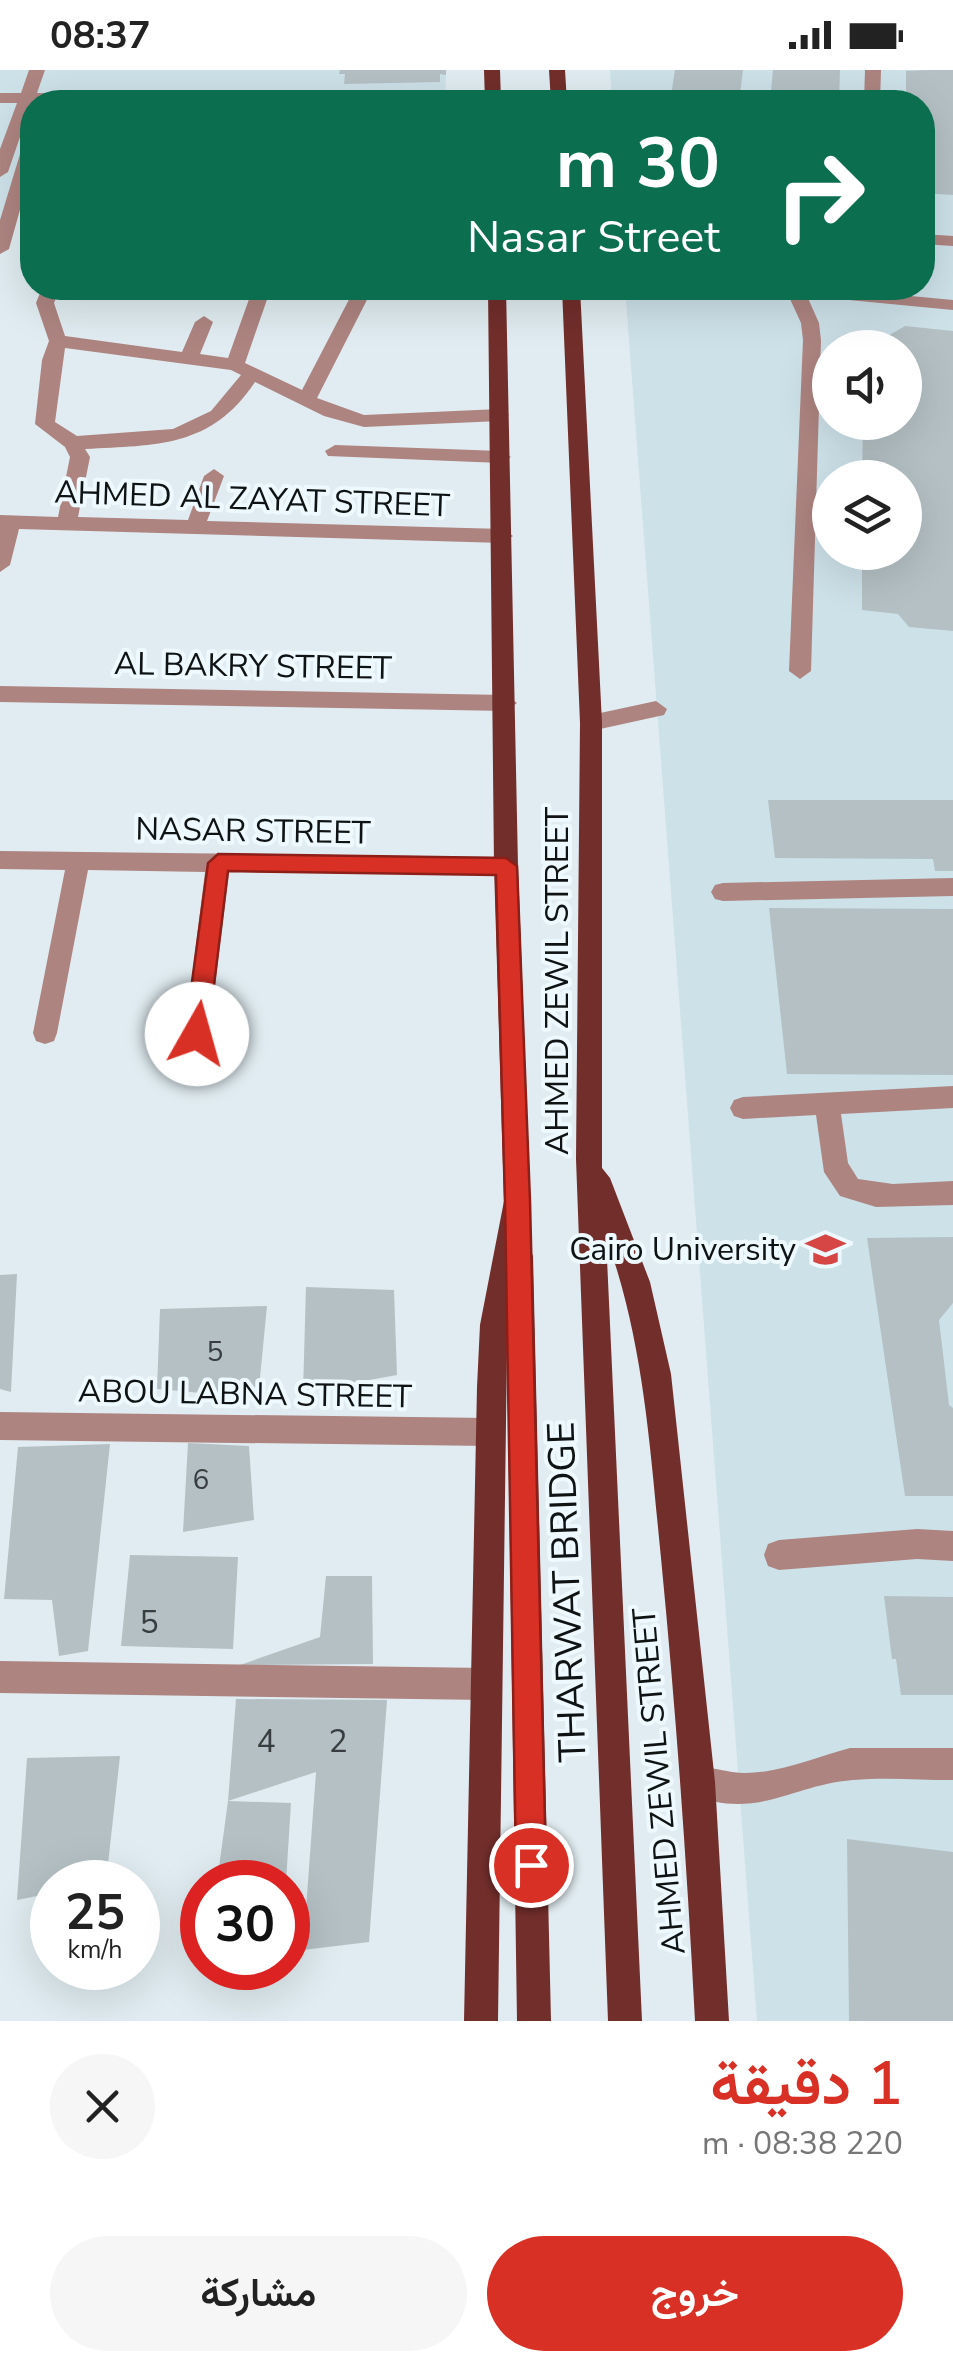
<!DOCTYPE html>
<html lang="ar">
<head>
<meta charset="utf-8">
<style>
  body { margin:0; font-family:"Nunito Sans",Vazirmatn,sans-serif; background:#f6f6f6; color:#222; direction:rtl; height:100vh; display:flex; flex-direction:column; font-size:38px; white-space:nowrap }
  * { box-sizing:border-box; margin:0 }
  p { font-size:32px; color:#767676 }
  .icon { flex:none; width:55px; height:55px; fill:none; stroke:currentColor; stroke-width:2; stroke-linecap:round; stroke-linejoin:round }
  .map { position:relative; height:1951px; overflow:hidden; direction:ltr }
  .drawer { display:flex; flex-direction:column; background:#fff; flex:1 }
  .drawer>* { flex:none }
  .banner { position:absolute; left:20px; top:20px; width:915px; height:210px; border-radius:40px; box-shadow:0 10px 40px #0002; direction:rtl; background:#0b6e4f; color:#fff; overflow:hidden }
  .fabs { position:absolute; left:812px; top:260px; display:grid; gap:20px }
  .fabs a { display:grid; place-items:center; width:110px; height:110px; border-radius:50%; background:#fff; box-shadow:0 10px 40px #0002; font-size:50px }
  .speed { position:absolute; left:30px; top:1790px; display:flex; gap:20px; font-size:50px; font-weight:700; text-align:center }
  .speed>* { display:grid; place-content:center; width:130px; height:130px; border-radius:50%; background:#fff; box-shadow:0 10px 40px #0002; line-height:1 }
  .speed small { font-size:25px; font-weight:400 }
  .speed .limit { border:15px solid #d22; background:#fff; color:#111 }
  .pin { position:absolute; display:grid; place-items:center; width:85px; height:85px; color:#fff; margin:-42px; border:5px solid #fff; border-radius:50%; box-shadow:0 2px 10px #0007 }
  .me { position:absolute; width:110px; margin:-55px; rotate:7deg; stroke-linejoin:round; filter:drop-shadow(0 0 8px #0008) }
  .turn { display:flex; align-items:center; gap:35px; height:210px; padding:0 50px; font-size:45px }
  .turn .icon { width:130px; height:130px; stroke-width:2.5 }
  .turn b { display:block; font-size:70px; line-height:85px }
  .round { display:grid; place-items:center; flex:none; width:105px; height:105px; border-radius:52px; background:#f6f6f6 }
  .summary { display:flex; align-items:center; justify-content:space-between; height:170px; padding:0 50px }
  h1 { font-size:60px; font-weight:600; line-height:75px; color:#d93025 }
  .action { display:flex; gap:20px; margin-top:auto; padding:20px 50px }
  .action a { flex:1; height:115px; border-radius:60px; background:#d93025; color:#fff; font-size:40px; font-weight:600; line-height:115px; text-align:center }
  .action a+a { background:#f6f6f6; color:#222 }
  .status { display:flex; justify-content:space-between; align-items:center; height:70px; padding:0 50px; background:#fff; direction:ltr }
  .status svg { height:28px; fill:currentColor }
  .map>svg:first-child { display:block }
  .built { fill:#cde1e9; fill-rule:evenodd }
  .building { fill:#b4c0c4 }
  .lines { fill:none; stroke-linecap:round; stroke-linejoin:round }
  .minor { fill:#ad8480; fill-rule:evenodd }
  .major { fill:#722e2b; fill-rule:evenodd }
  .route { fill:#d93025; stroke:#8d1f18; stroke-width:2.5 }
  .labels { text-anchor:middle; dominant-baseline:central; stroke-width:8; stroke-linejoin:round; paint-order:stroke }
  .number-label { font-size:28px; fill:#383e40 }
  .street-label { font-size:32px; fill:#0f1314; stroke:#edf9fe }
  .poi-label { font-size:32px; fill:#0f1314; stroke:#edf9fe; text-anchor:end }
  .near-number-label { font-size:32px; fill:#383e40 }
  .near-street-label { font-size:38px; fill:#0f1314; stroke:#edf9fe }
</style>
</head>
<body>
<div class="status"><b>08:37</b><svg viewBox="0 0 49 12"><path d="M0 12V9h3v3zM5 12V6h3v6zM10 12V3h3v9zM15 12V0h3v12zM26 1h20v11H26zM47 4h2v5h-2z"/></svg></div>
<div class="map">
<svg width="953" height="1951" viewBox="0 0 953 1951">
  <rect width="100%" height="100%" fill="#e0ecf1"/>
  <path class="built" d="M0,0H446L445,32H32V53L0,154Z
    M610,0H953V1951H757L625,218H922V32H612ZM830,278H905V352H830ZM830,408H905V482H830Z"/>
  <path class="building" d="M340,0H446V5L440,4V12L344,14L345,4H339Z
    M675,0H743L739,32H670Z
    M773,0H840L839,32H770Z
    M927,0H953V125L922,123V32H906V1Z
    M905,256L953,261V561L909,557L898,544L862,540V482H905V408H862L863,352H905V278H863V265L886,267Z
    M768,730H953V801H935L933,789L775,788Z
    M769,838L953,839V1005L787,1004Z
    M953,1167V1233L939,1250L949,1335L953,1338V1426H905L867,1168Z
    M17,1204L11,1322L0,1319V1205Z
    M306,1217L394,1220L397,1305L303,1322Z
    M267,1236L258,1328L157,1319L160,1239Z
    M188,1373L249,1376L254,1450L183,1462Z
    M110,1374L88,1581L59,1586L52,1530L4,1529L18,1377Z
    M130,1485L238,1487L233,1579L121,1576Z
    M326,1506H372L373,1594L240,1595L320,1567Z
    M884,1526L953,1527V1625H901L896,1589H892Z
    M236,1629L387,1630L369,1872L303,1880L316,1702L228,1731Z
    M120,1686L106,1812H52V1823L17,1830L27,1688Z
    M228,1731L291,1733L286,1812H217Z
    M847,1769L953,1782V1951H849Z"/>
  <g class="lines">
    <path class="minor" d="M29,0H45L37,23L492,20L500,25L492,30L32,32L8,102L0,107V79L17,33H0V23H21Z
      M865,0H881L880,32H864Z
      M32,66V97L9,179L0,184V150L24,71Z
      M922,164L953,166V176L922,174Z
      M42,218H60L54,233L65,266L182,282L195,252L204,246L213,252L200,284L228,288L253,218H271L245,293L302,320L355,218H373L317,328L364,345L500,339L509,345L500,351L364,357L324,346L255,312C211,378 157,375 85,379L90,387L78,447L188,450L204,406L214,399L224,406L207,451L503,459L513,466L503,473L19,459L10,495L0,502V445L58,447L70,387L65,377L35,354L42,290L49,271L36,233ZM65,278L231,300L241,305L211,341L173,359L77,366L55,352Z
      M785,218H826L953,230V240L807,226L819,253L821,270L811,601L800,609L789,601L803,270L801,253Z
      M335,375L501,381L511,387L501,393L328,386L325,381Z
      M0,616L506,625L517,633L506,641L0,632Z
      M656,631L667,639L664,645L591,661L580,653L591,645Z
      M0,781L506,787L514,789L518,796L514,803L506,805L229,802L209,964L206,972L197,975L188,972L185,964L205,802L88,800L57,963L54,971L45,974L36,971L33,963L65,800L0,799Z
      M953,808V826L723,831L715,829L711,822L715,815L723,813Z
      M953,1016V1038L841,1044L848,1093L858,1109L893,1114L953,1111V1135L876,1137L840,1126L824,1102L816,1045L743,1049L734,1046L730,1038L734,1030L743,1027Z
      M0,1342L490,1348L500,1352L504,1362L500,1372L490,1376L0,1370Z
      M917,1459L953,1461V1491L917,1489L779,1500L768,1496L764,1485L768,1474L779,1470Z
      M0,1591L486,1598L497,1603L502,1614L497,1625L486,1630L0,1623Z
      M850,1678H953V1710C920,1710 886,1707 853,1710C790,1715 756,1752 688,1723L683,1712L688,1701C706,1693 722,1702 742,1703C778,1704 816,1687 850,1678Z"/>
    <path class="major" d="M484,0H500L501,32H485Z
      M549,0H565L567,32H551Z
      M488,218H506L518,796L530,1131L522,1175L529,1177L533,1186L551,1951H517L507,1278L498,1951H464L477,1317L480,1255L504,1131L494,796Z
      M562,218H580L602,653V1098L610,1108L650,1212L671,1304L715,1712L729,1951H695C687,1796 676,1642 661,1488C650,1379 644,1271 606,1167L642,1951H608L576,1089L580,653Z"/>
  </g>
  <path class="route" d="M218,784L506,788L517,796L530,1131L546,1795L542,1805L531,1810L520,1805L516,1795L505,1131L496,805L228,801L208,964L205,971H189L185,964L208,793Z"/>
  <defs>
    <symbol id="university-bare" viewBox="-9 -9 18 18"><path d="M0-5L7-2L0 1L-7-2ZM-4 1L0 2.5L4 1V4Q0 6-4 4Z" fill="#d54644" stroke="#edf9fe" stroke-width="2.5" paint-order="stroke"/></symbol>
  </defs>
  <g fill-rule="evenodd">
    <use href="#university-bare" x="798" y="1152" width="55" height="55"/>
  </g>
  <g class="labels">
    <g class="number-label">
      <text x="215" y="1282">5</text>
      <text x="201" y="1410">6</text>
    </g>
    <g class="street-label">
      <text transform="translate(252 429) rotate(2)">AHMED AL ZAYAT STREET</text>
      <text transform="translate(253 596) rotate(1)">AL BAKRY STREET</text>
      <text transform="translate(253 761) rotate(1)">NASAR STREET</text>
      <text transform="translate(557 911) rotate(-90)">AHMED ZEWIL STREET</text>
      <text transform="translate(245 1324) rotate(1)">ABOU LABNA STREET</text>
      <text transform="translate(659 1711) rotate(-95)">AHMED ZEWIL STREET</text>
    </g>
    <g class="poi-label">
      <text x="796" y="1179">Cairo University</text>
    </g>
    <g class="near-number-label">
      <text x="149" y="1552">5</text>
      <text x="266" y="1671">4</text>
      <text x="338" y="1671">2</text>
    </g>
    <g class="near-street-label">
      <text transform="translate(567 1522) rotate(-92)">THARWAT BRIDGE</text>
    </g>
  </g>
</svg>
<div class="fabs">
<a><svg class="icon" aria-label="sound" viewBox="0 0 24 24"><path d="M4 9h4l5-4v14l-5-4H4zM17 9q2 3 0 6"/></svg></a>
<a><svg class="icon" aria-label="layers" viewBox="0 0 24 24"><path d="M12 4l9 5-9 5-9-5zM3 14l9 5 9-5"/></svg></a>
</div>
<div class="speed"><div>25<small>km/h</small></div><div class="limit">30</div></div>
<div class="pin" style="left:531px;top:1795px;background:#d93025"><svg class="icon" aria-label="arrive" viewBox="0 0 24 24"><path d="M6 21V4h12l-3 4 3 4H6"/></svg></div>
<svg class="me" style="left:197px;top:964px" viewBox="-20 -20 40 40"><circle r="19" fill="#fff"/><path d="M0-13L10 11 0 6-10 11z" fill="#d93025"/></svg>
<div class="banner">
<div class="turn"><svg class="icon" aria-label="right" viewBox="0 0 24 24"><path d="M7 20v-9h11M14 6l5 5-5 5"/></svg><div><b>30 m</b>Nasar Street</div></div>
</div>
</div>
<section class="drawer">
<div class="summary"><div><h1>1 دقيقة</h1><p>220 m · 08:38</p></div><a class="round"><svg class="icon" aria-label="close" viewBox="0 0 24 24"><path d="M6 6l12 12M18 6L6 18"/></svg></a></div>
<div class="action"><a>خروج</a><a>مشاركة</a></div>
</section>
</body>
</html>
